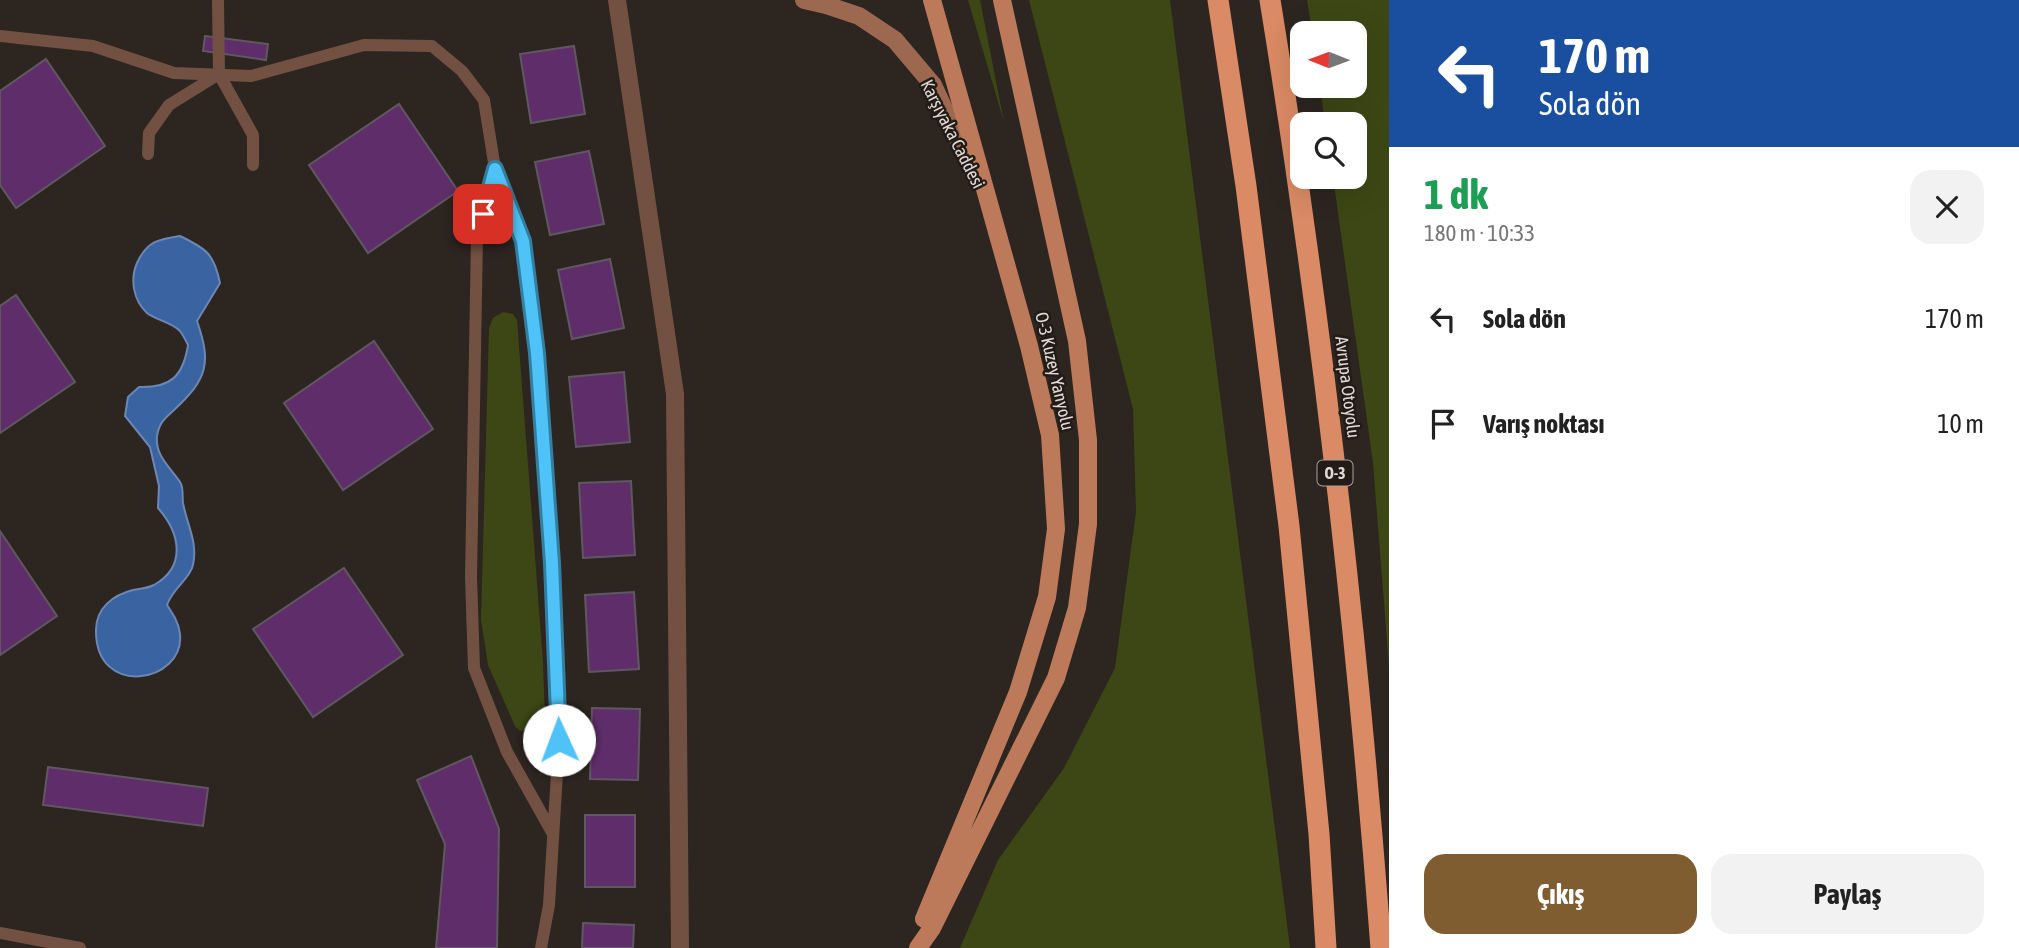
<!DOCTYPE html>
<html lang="tr">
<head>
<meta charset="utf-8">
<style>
  body { margin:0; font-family:"Asap Condensed",sans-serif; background:#f2f2f2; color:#222; height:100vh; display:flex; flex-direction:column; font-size:26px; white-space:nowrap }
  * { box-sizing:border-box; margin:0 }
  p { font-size:23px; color:#767676 }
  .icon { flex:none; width:38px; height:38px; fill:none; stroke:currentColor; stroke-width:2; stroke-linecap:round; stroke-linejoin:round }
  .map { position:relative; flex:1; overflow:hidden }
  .details { display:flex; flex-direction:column; background:#fff; width:630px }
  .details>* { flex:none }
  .hud { background:#1a4fa0; color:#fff; overflow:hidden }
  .needle { width:46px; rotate:271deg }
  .buttons { position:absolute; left:1290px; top:21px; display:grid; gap:14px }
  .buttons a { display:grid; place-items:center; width:77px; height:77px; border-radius:14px; background:#fff; box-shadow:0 7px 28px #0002; font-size:35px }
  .pin { position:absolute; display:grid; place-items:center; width:60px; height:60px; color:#fff; margin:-30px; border-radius:14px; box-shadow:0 4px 10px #0006 }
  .me { position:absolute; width:77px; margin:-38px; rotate:358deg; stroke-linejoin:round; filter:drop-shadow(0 0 5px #0008) }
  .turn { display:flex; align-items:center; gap:24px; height:147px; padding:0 35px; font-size:32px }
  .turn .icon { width:91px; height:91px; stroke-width:2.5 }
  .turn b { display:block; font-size:49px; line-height:60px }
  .round { display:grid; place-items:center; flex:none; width:74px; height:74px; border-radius:21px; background:#f2f2f2 }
  .head { display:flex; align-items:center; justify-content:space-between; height:119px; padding:0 35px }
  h1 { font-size:42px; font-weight:700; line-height:52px; color:#1e9e55 }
  .cta { display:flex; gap:14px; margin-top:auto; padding:14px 35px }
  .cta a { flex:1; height:80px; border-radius:21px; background:#805c31; color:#fff; font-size:28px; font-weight:700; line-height:80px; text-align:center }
  .cta a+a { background:#f2f2f2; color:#222 }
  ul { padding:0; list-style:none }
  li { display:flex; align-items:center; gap:21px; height:105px; padding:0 35px }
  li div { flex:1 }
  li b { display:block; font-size:26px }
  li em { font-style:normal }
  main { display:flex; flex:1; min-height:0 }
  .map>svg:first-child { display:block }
  .green { fill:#3d4715 }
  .water { fill:#3a63a2; stroke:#6c87b2; stroke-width:2 }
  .building { fill:#5f2e6a; stroke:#5f5860; stroke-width:2 }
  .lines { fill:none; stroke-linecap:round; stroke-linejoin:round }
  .lane { stroke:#725142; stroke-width:12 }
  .street { stroke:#725142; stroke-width:18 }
  .secondary { stroke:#9c6850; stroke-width:18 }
  .primary { stroke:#bd7a5b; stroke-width:18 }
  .highway { stroke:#da8a64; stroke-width:21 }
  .route-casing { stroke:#337fa1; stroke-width:18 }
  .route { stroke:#4fc3f7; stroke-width:12 }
  .labels { text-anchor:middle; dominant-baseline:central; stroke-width:5; stroke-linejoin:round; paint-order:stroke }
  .shield { fill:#231b16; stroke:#a7a19d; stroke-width:2 }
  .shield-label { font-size:16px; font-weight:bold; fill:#e0dad7 }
  .street-label { font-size:18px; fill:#e0dad7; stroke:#231b16 }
</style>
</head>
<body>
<main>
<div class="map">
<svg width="1389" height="948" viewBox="0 0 1389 948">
  <rect width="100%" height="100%" fill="#2d2520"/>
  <path class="green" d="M968,0H980L1004,122Z
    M1029,0H1170L1290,948H960L998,860L1064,768L1115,668L1136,512L1133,409Z
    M1307,0H1389V667L1373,463L1333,177H1354V124H1325L1320,86H1354V33H1312Z
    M503,312L513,314L517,320L543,662L545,723L535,730L520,731L515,726L488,665L481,620L489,328L493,318Z"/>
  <path class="water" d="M180,236C207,249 214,254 220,283L197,321C212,364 207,379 174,410C165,418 159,423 157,436C155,456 170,467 180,482C184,488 182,496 183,503C187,525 198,542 193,565C190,579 172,589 167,605C173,614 179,623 180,634C185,683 95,699 96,630C96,608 113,595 133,590C140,589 148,588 154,585C187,566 180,533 158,508L159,486L150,447L125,416L128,397L139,387C170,388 183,377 188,345C186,341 183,335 180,331C171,322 156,320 147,313C133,300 130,279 137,263C147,241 159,239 180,236Z"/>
  <path class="building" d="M205,36L268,44L266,60L203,51Z
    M574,46L585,114L531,123L520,54Z
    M46,59L105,146L16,208L0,185V91Z
    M399,104L458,191L368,253L309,165Z
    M589,151L604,224L550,235L535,162Z
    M610,259L624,328L572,339L558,270Z
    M16,295L75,382L0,433V306Z
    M374,341L433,429L343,490L284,403Z
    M624,372L630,442L576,447L569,377Z
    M631,481L635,555L583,558L579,483Z
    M0,531L57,616L0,655Z
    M344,568L403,655L313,717L253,629Z
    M634,592L639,669L589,672L585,595Z
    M592,708L640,709L638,780L590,779Z
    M471,756L499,829L497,948H436L445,844L417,780Z
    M48,767L208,788L203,826L43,805Z
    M585,815H635V887H585Z
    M583,923L634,925L633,948H582Z"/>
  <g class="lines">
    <path class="lane" d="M218,0L219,74L253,135V165
      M0,36L93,46L174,73L251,76L364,45L432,46L462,71L484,100L495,169L523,241L537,353L552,563L559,740L549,905L541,948
      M148,154L149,133L169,105L219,74
      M494,169L477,237L471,577L474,668L507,752L553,834
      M0,933L80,948"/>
    <path class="street" d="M617,0L675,394L680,948"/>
    <path class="secondary" d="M804,0L826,5L859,16L895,40L933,85L976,178"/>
    <path class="primary" d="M924,919L1018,692L1047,597L1056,529L1050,435L1029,346L932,0
      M918,948L932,928L1056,678L1077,608L1088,524V440L1077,341L1002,0"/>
    <path class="highway" d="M1218,0L1246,186L1289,526L1319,834L1326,948
      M1270,0C1321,314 1357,631 1381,948"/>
  </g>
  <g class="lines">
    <defs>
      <path id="route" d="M483,214L495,169L523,241L537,353L552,563L559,740"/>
    </defs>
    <use href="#route" class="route-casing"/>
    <use href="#route" class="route"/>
  </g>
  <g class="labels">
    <rect class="shield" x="1317.5" y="460.5" width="35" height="25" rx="5"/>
    <g class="shield-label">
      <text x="1335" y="473">O-3</text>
    </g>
    <g class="street-label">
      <text transform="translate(953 134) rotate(63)">Karşıyaka Caddesi</text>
      <text transform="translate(1055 371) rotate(77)">O-3 Kuzey Yanyolu</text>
      <text transform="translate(1348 387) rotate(83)">Avrupa Otoyolu</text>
    </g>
  </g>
</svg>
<div class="buttons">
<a><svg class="needle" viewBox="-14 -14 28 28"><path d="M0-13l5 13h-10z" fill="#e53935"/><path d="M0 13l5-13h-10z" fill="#767676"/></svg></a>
<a><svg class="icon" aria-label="search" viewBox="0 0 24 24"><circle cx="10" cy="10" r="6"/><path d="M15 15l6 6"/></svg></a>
</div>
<div class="pin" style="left:483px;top:214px;background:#d93025"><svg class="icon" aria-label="arrive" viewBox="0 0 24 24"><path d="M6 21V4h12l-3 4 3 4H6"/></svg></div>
<svg class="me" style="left:559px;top:740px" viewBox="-20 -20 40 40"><circle r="19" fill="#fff"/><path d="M0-13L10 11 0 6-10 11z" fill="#4fc3f7"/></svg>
</div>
<section class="details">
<div class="hud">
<div class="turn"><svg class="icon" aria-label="left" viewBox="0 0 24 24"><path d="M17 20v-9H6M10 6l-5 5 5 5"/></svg><div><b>170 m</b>Sola dön</div></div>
</div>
<div class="head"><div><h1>1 dk</h1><p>180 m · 10:33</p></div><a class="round"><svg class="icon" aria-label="close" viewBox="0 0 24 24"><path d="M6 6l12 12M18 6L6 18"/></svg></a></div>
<ul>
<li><svg class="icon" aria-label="left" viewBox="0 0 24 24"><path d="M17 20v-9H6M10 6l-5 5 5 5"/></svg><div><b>Sola dön</b></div><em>170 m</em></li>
<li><svg class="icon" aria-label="arrive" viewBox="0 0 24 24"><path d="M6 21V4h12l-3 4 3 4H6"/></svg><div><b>Varış noktası</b></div><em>10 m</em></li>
</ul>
<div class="cta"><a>Çıkış</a><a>Paylaş</a></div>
</section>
</main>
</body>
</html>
